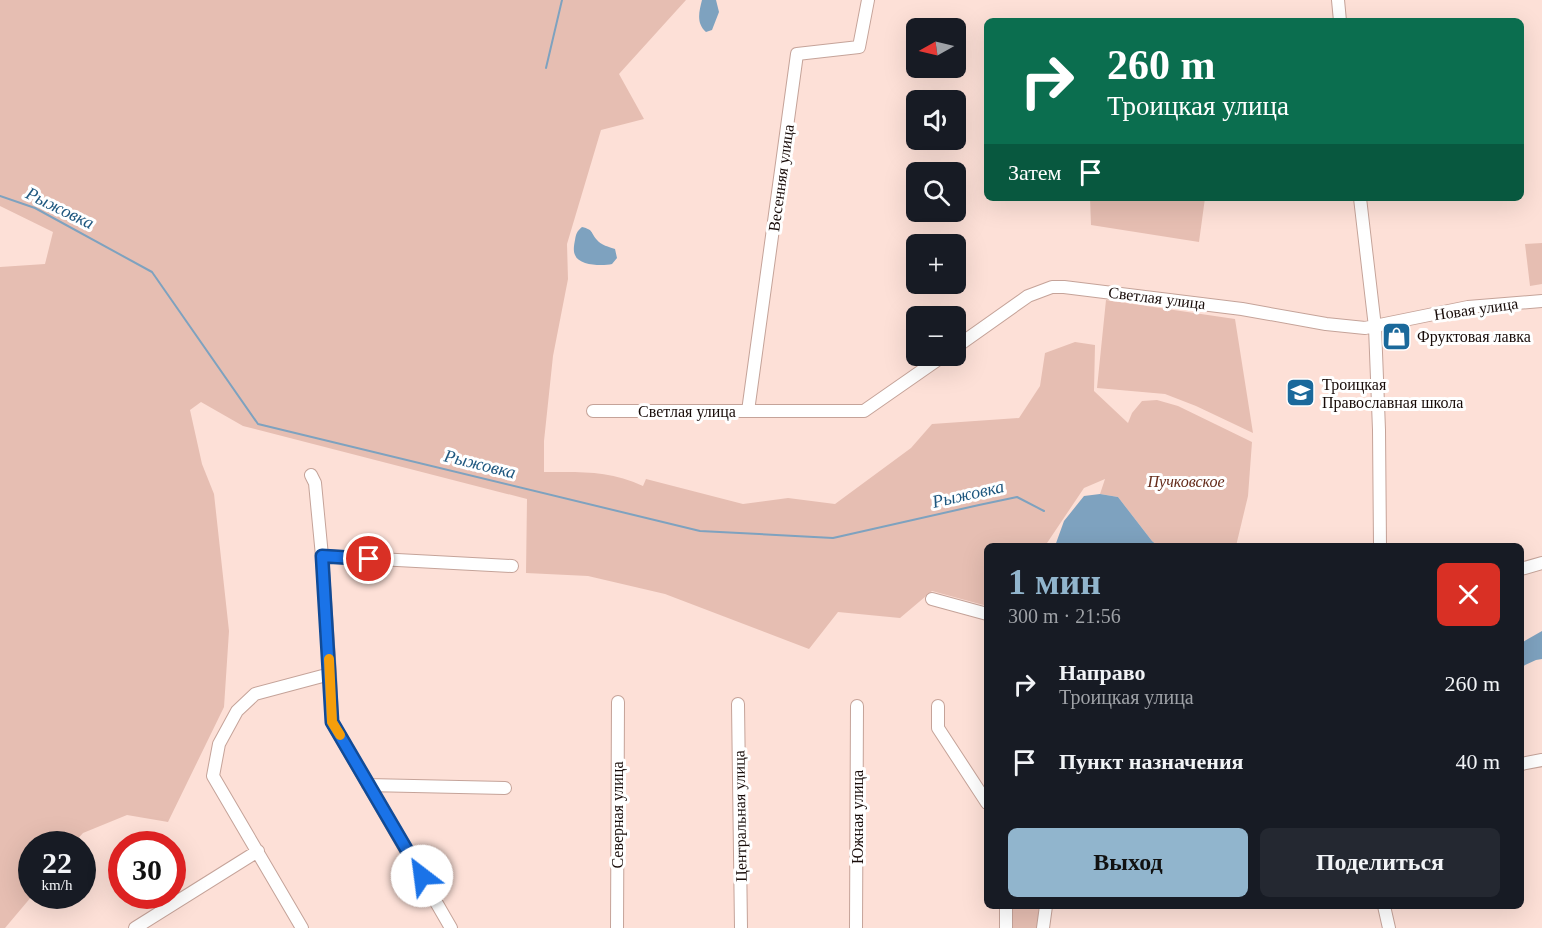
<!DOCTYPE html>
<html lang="ru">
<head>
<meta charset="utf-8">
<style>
  body { margin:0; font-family:Georgia,serif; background:#242831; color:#f1f3f6; height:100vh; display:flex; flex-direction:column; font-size:22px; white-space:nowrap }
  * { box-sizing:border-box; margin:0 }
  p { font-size:20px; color:#9ea1a6 }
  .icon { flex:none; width:33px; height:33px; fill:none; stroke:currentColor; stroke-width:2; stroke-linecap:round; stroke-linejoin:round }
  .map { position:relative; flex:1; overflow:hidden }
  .details { position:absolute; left:984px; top:543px; width:540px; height:366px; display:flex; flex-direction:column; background:#171b24; border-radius:9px; box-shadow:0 6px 24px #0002 }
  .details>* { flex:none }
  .top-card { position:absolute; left:984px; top:18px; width:540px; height:183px; border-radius:9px; box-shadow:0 6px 24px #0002; background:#0b6e4f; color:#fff; overflow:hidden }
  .needle { width:39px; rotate:262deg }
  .fabs { position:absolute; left:906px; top:18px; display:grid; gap:12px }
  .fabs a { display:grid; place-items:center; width:60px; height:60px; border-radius:9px; background:#171b24; box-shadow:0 6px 24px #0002; font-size:30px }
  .speed { position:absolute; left:18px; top:831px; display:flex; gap:12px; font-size:30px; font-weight:700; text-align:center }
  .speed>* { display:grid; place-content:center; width:78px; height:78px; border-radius:50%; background:#171b24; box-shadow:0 6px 24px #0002; line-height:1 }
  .speed small { font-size:15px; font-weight:400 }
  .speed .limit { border:9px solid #d22; background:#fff; color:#111 }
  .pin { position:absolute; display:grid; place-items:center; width:51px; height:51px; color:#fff; margin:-26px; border:3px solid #fff; border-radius:50%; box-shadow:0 2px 6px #0007 }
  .me { position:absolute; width:66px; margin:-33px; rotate:330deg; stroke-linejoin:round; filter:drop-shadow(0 0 4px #0008) }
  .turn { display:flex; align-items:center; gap:21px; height:126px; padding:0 24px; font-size:27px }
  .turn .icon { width:78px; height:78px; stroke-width:2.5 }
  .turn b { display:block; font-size:42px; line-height:51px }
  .then { display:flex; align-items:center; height:57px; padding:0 24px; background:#0003; gap:12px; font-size:22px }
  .round { display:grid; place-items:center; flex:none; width:63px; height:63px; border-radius:9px; background:#242831 }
  .head { display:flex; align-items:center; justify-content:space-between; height:102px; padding:0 24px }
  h1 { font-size:36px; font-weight:700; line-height:45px; color:#91b5cd }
  .cta { display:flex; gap:12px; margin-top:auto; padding:12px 24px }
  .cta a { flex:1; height:69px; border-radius:9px; background:#91b5cd; color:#111; font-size:24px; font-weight:700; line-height:69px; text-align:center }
  .cta a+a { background:#242831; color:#f1f3f6 }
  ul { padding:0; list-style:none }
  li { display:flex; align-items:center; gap:18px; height:78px; padding:0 24px }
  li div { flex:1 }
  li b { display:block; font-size:22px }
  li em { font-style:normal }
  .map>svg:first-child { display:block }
  .green { fill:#e6beb2 }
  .water { fill:#7ea2bf }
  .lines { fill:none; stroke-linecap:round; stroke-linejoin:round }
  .stream { stroke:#7ea2bf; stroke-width:2 }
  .minor-casing { stroke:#c5a399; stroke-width:14 }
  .minor { stroke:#fff; stroke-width:12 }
  .route-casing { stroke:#114b97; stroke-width:15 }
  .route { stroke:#1a73e8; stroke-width:10 }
  .slow { stroke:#f59e0b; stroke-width:10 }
  .labels { text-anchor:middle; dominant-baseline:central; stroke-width:6; stroke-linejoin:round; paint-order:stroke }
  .street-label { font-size:16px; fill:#170b08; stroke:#fff }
  .poi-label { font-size:16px; fill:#170b08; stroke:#fff; text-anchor:start }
  .park-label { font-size:16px; font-style:italic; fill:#652c1b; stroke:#fff }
  .water-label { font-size:18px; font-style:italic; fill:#1e577f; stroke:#fff }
</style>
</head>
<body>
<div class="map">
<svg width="1542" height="928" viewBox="0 0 1542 928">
  <rect width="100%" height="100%" fill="#fde0d7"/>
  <path class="green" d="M0,0H686L619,74L644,119L601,130L567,244L568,279L553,356L544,441V472C580,472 609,470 643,486L646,479L743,504L788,498L835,504L911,448L932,424L1019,418L1040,386L1045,353L1075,342L1095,345L1094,391L1128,423L1132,413L1142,401L1157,400L1178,406L1252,442L1248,496L1236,546H1158L1152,541L1118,497L1100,494L1105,479L1084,488L1045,546H987V606L932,591L900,618L838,612L809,649L665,594L588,576L526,573L527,499L243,426L201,402L190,410L202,464L214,494L229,631L224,707L168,822L127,815L83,833L73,844H32V896L5,928H0V267L45,264L53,232L0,206Z
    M1090,198H1205L1199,242L1091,225Z
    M1542,243V284L1530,286L1525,244Z
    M1106,300L1235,319L1253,433L1196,406L1165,394L1097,388Z
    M1010,906H1040L1037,928H1012Z"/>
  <path class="water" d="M702,0H716L719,12L712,30L706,32C696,23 699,12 702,0Z
    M582,227C594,230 590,232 597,240C601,245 609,247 615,249L617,258L612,264C603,266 579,266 575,255C573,251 574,245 575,240C576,234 577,231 582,227Z
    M1100,494L1118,497L1152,541L1158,546H1055L1064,521L1084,496Z
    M1542,631V659L1536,660L1521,667V643Z"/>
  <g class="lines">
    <path class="stream" d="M546,68L562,0
      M0,196L35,208L152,272L258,424L700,531L833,538L979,505L1017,497L1044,511"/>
    <defs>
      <path id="minor" d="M1338,0L1340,21
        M1360,198L1375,327L1379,430L1380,546
        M956,347L1028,296L1052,287H1064L1242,309L1326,324L1365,328L1468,307L1542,301
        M593,411H864L943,356
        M748,411L797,54L859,47L868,0
        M311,475L315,483L322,556L330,674
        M322,556L512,566
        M1521,569L1542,563
        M932,599L987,614
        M738,704L741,928
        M938,706V728L987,803
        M1521,764L1542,760
        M368,785L505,788
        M1384,906L1389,928
        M135,928L258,851
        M302,928L213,776L219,744L237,711L255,694L330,674L332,722L451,928
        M617,928L618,702
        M856,928L857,706
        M1006,928V906
        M1043,928L1046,906"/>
    </defs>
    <use href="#minor" class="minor-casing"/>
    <use href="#minor" class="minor"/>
  </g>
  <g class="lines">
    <defs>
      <path id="route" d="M369,559L322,556L332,722L422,876"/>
    </defs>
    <use href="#route" class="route-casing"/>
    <use href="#route" class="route"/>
    <path class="slow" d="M329,659L332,722L340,735"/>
  </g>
  <defs>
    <symbol id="shop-square" viewBox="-11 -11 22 22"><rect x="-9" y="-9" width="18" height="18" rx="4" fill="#1b699b" stroke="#fff"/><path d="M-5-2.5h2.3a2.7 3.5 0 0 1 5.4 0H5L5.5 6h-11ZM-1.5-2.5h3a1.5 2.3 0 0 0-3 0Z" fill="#fff"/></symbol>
    <symbol id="school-square" viewBox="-11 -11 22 22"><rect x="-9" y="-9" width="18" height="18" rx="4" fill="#1b699b" stroke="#fff"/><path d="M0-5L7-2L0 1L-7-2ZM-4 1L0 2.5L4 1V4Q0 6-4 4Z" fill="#fff"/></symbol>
  </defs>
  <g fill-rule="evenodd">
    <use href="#shop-square" x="1380" y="320" width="33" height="33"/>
    <use href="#school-square" x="1284" y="376" width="33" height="33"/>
  </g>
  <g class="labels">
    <g class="street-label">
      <text transform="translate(781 178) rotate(-82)">Весенняя улица</text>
      <text transform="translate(1157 298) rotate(7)">Светлая улица</text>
      <text transform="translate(1476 309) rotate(-8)">Новая улица</text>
      <text x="687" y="411">Светлая улица</text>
      <text transform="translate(617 815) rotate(-90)">Северная улица</text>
      <text transform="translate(740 816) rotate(-91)">Центральная улица</text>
      <text transform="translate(857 817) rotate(-90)">Южная улица</text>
    </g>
    <g class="poi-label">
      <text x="1417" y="336">Фруктовая лавка</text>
      <text x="1322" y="384">Троицкая<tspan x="1322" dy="18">Православная школа</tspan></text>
    </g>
    <g class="park-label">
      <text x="1186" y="481">Пучковское</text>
    </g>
    <g class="water-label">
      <text transform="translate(60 208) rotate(26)">Рыжовка</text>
      <text transform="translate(480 464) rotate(14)">Рыжовка</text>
      <text transform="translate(968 494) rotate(-13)">Рыжовка</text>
    </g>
  </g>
</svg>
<div class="fabs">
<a><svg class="needle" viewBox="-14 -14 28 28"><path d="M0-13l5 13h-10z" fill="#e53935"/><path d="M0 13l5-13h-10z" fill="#9ea1a6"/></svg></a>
<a><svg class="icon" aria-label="sound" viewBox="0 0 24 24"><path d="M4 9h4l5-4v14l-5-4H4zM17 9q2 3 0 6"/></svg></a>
<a><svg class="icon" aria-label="search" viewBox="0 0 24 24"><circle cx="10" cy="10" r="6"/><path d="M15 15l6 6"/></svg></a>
<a>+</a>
<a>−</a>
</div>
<div class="speed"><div>22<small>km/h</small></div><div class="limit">30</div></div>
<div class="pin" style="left:369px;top:559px;background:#d93025"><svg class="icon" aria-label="arrive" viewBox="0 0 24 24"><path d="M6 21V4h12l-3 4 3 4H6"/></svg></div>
<svg class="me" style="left:422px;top:876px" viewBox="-20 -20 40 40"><circle r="19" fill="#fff"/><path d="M0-13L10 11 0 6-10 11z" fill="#1a73e8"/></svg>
<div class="top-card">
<div class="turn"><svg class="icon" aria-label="right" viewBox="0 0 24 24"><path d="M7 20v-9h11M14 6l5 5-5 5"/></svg><div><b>260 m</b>Троицкая улица</div></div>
<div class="then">Затем<svg class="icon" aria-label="arrive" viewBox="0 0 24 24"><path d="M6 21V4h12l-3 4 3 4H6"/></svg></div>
</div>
<section class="details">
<div class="head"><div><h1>1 мин</h1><p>300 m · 21:56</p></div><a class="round" style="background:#d93025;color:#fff"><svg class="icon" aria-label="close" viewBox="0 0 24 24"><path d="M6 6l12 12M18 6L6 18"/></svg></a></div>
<ul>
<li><svg class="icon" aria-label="right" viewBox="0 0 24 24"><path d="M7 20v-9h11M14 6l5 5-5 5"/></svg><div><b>Направо</b><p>Троицкая улица</p></div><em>260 m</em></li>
<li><svg class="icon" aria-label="arrive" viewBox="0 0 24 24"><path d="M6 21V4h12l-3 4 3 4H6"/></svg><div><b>Пункт назначения</b></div><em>40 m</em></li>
</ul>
<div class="cta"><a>Выход</a><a>Поделиться</a></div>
</section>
</div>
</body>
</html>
